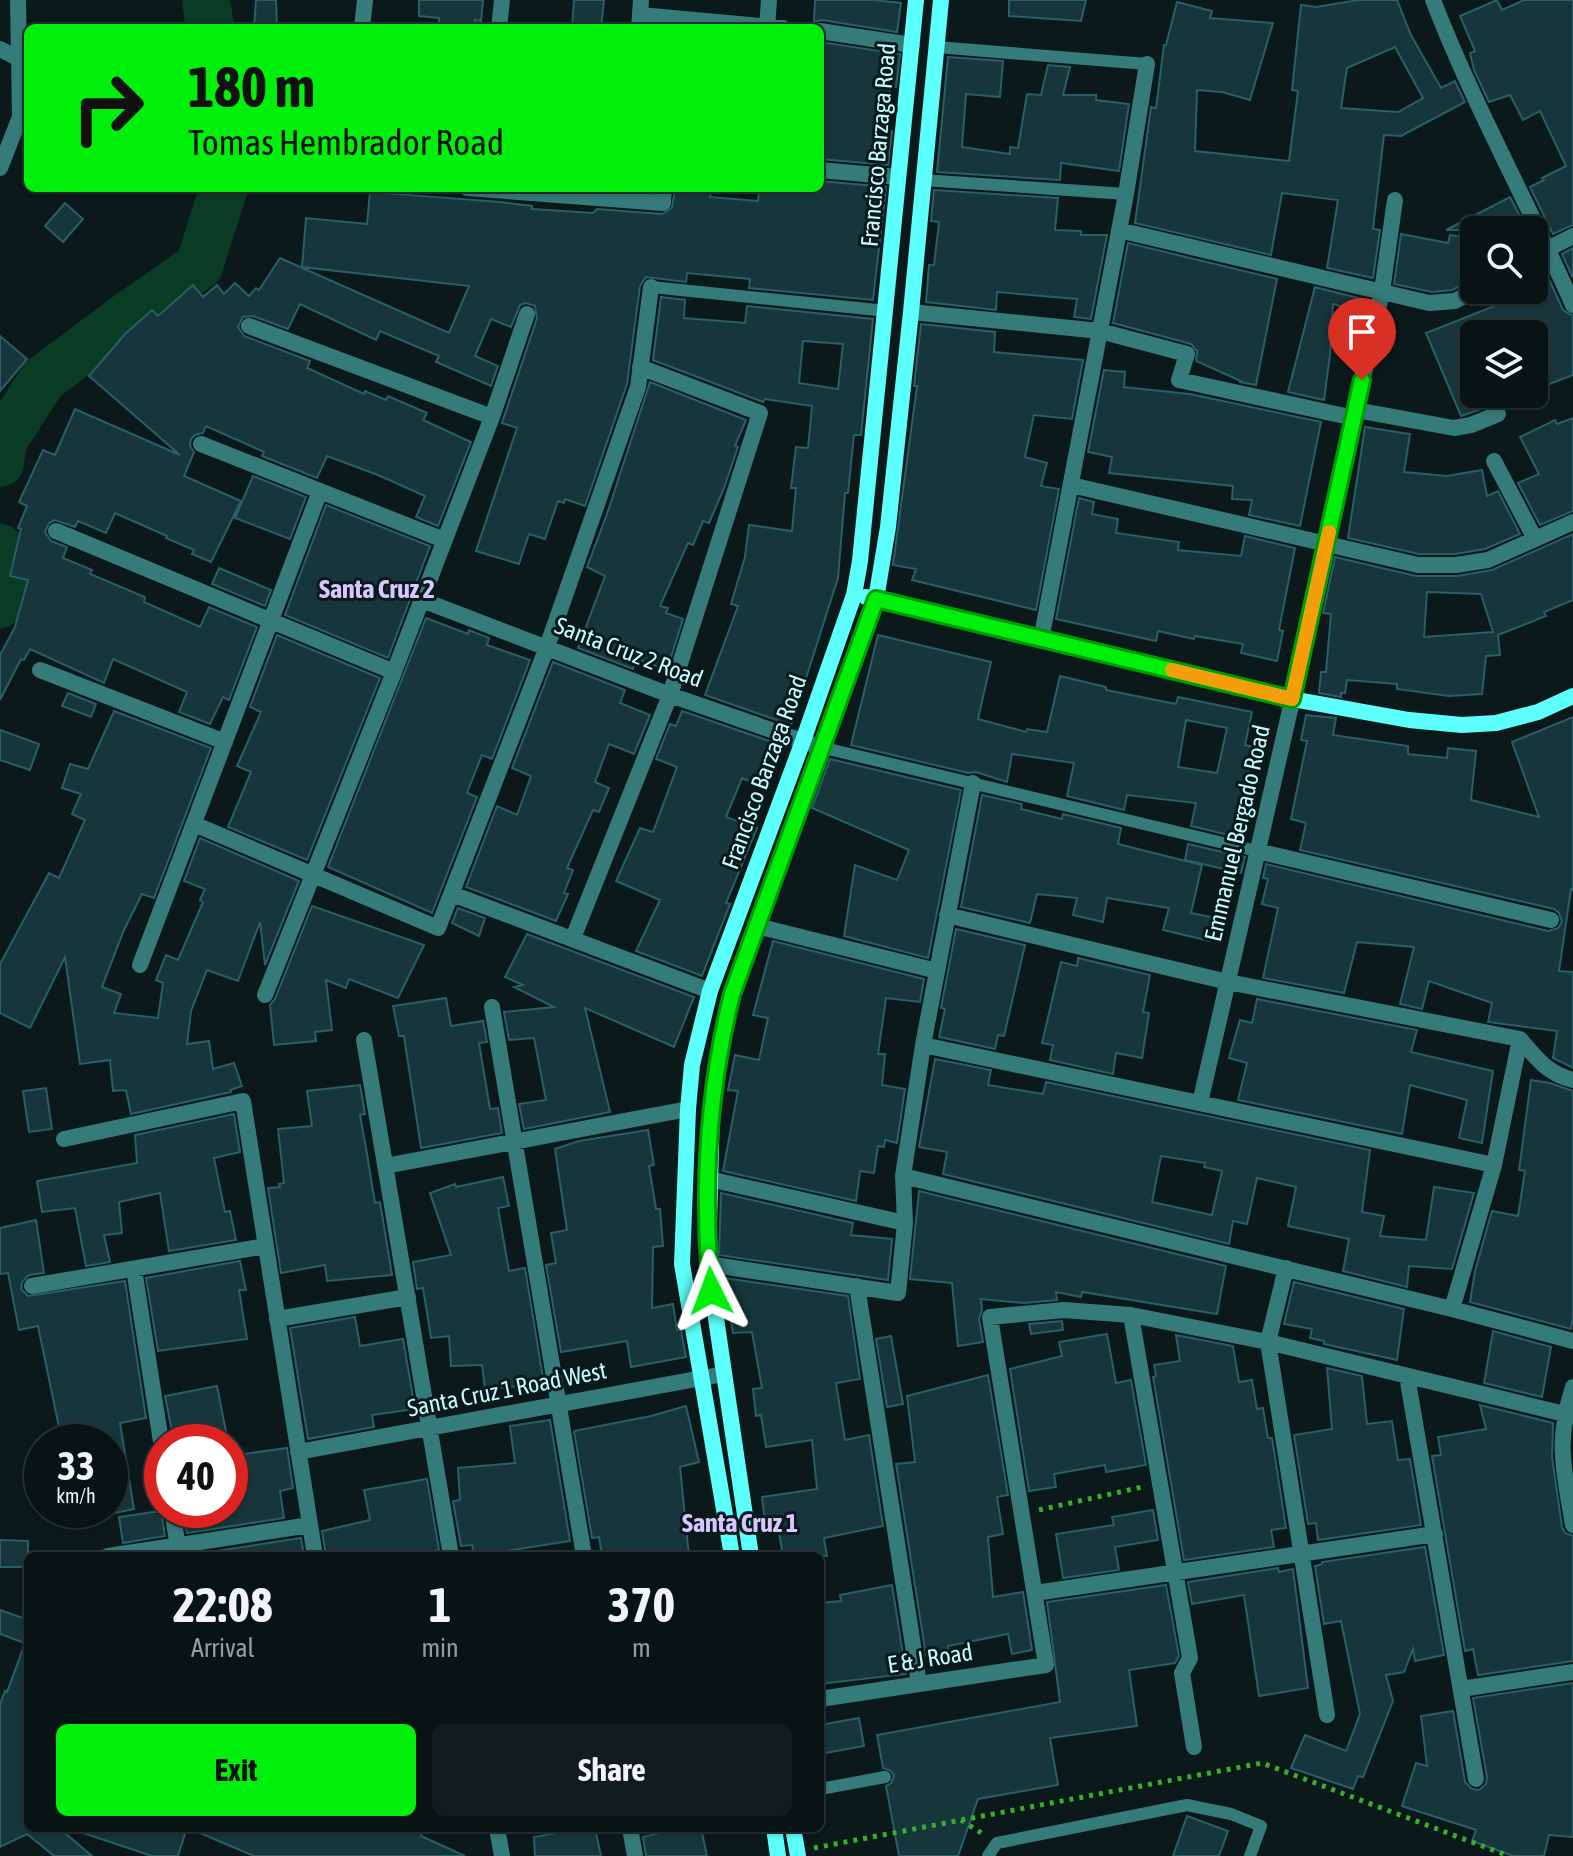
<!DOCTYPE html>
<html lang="en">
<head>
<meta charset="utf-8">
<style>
  body { margin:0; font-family:"Asap Condensed",sans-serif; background:#111c1d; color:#f1f3f6; height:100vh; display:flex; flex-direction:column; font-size:30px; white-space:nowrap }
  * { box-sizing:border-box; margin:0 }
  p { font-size:26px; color:#989ea0 }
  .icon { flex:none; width:44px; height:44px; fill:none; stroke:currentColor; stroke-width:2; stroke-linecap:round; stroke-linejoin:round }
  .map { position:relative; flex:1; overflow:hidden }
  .details { position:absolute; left:24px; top:1552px; width:800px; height:280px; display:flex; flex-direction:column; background:#081314; border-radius:12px; box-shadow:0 2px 6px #0004,0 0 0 2px #293234 }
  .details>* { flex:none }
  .top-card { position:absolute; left:24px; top:24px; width:800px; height:168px; border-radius:12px; box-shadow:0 2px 6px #0004,0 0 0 2px #293234; background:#00f00c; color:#111; overflow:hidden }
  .controls { position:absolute; left:1460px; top:216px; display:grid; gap:16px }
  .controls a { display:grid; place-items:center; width:88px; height:88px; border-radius:12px; background:#081314; box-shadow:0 2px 6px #0004,0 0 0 2px #293234; font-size:40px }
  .speed { position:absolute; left:24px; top:1424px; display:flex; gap:16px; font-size:40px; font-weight:700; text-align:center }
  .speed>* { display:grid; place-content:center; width:104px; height:104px; border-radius:50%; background:#081314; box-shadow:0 2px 6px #0004,0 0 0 2px #293234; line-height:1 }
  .speed small { font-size:20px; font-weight:400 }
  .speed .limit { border:12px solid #d22; background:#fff; color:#111 }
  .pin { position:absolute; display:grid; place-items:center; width:68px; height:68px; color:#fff; margin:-82px -34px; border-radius:50% 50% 50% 0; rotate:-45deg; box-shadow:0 0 8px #0007 }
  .pin .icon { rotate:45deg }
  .me { position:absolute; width:88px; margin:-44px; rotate:357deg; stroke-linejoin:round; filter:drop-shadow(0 0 6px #0008) }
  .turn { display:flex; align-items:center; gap:28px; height:168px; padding:0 32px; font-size:36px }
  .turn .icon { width:104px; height:104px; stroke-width:2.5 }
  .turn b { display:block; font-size:56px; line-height:68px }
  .eta { display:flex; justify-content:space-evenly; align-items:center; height:136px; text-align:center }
  .eta b { font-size:48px; font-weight:700; line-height:56px }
  .primary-button { display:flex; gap:16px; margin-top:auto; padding:16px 32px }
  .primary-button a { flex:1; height:92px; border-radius:12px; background:#00f00c; color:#111; font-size:32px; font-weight:700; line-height:92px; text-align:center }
  .primary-button a+a { background:#111c1d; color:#f1f3f6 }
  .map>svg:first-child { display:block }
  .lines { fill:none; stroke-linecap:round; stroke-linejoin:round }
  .river { stroke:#0a3b25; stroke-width:48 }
  .building { fill:#17363c; stroke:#285f68; stroke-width:2; fill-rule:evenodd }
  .path { stroke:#3aad2b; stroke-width:5; stroke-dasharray:4 6; stroke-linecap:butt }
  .lane { stroke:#357b7a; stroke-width:12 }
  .street { stroke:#357b7a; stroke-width:16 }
  .secondary { stroke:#5cfffb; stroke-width:16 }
  .route-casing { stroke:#009c08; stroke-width:20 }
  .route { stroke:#00f00c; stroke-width:14 }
  .slow { stroke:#f59e0b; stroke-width:14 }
  .labels { text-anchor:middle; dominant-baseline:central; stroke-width:6; stroke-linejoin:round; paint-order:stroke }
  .street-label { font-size:24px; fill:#c5fbff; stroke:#0b191b }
  .neighbourhood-label { font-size:26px; font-weight:bold; fill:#d8c7ff; stroke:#0b191b }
</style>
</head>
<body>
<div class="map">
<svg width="1573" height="1856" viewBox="0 0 1573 1856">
  <rect width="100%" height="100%" fill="#0b191b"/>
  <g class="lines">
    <path class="river" d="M206,0L210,28
      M0,463L3,441L43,379L130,314L199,266L224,188
      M0,548L7,592L0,604"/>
  </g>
  <path class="building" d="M256,0H276L277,28H254Z
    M419,0H483L481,21L475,20V28H439V18L419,16Z
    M574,0H604L601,28H572Z
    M815,0H874L901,3L897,32L822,20L814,22Z
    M1009,0H1086L1081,21L1009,16Z
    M1359,0H1397L1411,35L1441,88L1455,81L1465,102L1401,136L1384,135L1373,229L1380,230L1373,278L1327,268L1338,200L1282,193L1271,255L1135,223L1151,107L1156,108L1164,45H1166L1177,2L1212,11L1210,18L1273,23L1250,100L1222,92L1197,90L1195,151L1289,161L1298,91L1292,90L1301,5L1316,7ZM1395,47L1423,98L1398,112L1341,108L1347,68Z
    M1497,0L1502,10L1524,0H1573V225L1553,234L1530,187L1544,180L1542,178L1566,166L1540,111L1523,120L1510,95L1489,102L1474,70L1470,53L1475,51L1460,16Z
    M820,42L900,54L896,87H890L886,130L892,131L888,165L820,159Z
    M948,57L1003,61L1000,97L966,94L962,147L1010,154V147L1018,148L1027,94L1041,95L1048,65L1070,67L1063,95H1096V100L1129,104L1119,171L1061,163L1060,180L937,172Z
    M820,181L886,187L873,300L749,288L750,279L687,273L686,282L646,277L640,286L627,384L585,506L565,499L564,503L558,501L545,539L529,534L519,564L476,551L517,428L502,423L537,318L535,306L526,303L520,305L511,327L491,319L475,356L498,366L491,386L436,362L439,356L380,331L376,340L300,304L288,329L253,316L243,317L238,327L244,336L310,361L307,368L364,394L365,391L386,400L388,396L427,413L423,420L471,442L438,526L416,517L425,496L378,475L327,456L317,478L262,456L264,452L206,426L203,433L195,435L191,439L190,446L194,452L184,476L241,501L211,562L192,554L194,550L166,538L167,536L115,513L106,533L78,521L75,527L55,520L49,523L45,532L51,541L67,547L63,558L92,570L90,574L145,597L144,602L200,627L209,607L257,627L229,700L223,697L210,724L179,712L187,692L113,659L104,683L30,649L24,660L21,659L0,700V655L15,627L28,580L10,576L21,529L18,528L27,506L19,502L43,450L55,455L75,409L180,455L89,376L125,334L152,310L158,316L193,285L203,297L217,285L224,294L235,283L249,296L256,288L259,290L280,258L449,333L469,286L302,267L306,218L367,224L370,192L500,202L532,206V209L593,213L597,209L662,214L672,208L675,188H712L710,197L758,201L759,192L817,193Z
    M934,190L1058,198L1055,230L1081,231V235H1107L1091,319L1074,317L1077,299L997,292L996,310L926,302L929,265H934L939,222L931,221Z
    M1510,197L1524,224L1513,230H1446Z
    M65,203L83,219L63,242L45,226Z
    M1401,234L1448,243L1450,235L1474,239V279L1452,290L1432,292L1394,284Z
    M1128,243L1277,279L1256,385L1239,382H1243L1196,361L1197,351L1191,344L1113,323Z
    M1573,248V278L1562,254Z
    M1543,266L1563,310L1573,316V375L1534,390V334H1474V394L1522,395L1461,416L1426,333L1497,305L1478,301L1484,296L1486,290H1534V270Z
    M1315,287L1366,300L1363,312L1333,304L1330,355L1324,400L1288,392Z
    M661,297L685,300L684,318L745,323L747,306L873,319L861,435H854L848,493H845L838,578L791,725L705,695L738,606L731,604L745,557L749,525L792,531L796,488H791L796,447L808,448L812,406L765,399L763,402L653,360ZM803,341L843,344L838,389L799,383Z
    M921,324L995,332L994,352L1083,360L1072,419L1034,415L1025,457L1047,463L1041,486L1059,489L1036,610L912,580L916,569L893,565L917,386H914Z
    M0,336L27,359L0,391Z
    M1104,370L1125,372L1124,387L1190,394L1321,422L1300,526L1249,515L1252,500L1232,499L1233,486L1109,473L1112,457L1088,452Z
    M650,382L746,420L735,446L738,447L724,488L709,523L703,521L693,545L688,543L660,606L668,608L666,613L683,619L667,670L636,659L633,669L578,648L605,576L587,567L607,514Z
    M1573,418V511L1540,525L1518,483L1539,474L1520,437L1555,420L1557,424Z
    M1365,427L1410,434L1404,472L1447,476L1482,470L1487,496L1498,491L1520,534L1485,549L1455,554H1419L1348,538Z
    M253,476L306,497L290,539L235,518Z
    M1079,498L1094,502L1092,514L1118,519L1116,533L1179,542L1178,550L1241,556L1245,536L1295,548L1279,630L1283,631L1277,661L1241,653L1243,644L1195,636L1194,639L1158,631L1156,641L1056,619Z
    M326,505L430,546L388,658L285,615Z
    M1573,534V600L1544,612L1546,616L1498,635L1500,655L1486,656L1482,694L1449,696L1397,689V684L1347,680L1345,693H1341V697L1319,693L1321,672H1326L1331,614L1323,613L1335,557L1416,576H1457L1492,570ZM1427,592L1481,594L1493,632L1424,637Z
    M219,568L271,590L265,606L212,584Z
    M426,618L468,634L469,630L489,638L487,645L530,660L492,759L482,755L467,793L477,797L432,913L328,867Z
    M277,635L380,678L307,860L228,827L251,772L237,766L261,712L250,707Z
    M878,635L991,662L978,719L1026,732L1027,729L1047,732L1060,676L1106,687V690L1176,704L1178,697L1252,712L1245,745L1254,747L1240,810L1251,812L1245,839L1191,826L1196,803L1127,795L1124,810L1067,796L1074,763L1012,754L1007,782L976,772L968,773L851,745ZM1186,720L1227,728L1217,773L1178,767Z
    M553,662L625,690L620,703L650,715L634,754L609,744L595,782L609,788L599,812L593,810L567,868L573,870L564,893L568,894L556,921L466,887L497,806L517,815L531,776L512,768Z
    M68,693L96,704L91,717L62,706Z
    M114,711L211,748L154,898L142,894L124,930L102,987L121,994L114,1013L158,1018L163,983L156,980L166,955L178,960L203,902L200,900L205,889L184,881L200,838L299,881L265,965L260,922L238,981L207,970L191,1011L187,1044L209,1041L213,1069L234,1063L242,1086L230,1090L231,1092L131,1114L126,1090L113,1091L110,1060L80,1064L65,957L30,1028L0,1013V964L49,873L59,878L85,820L72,814L81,794L62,788L70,764L88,769Z
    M682,711L784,746L765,788L742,778L726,817L757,828L726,903L730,904L702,976L636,951L660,900L616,881L640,828L653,832L677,767L656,759L670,724L676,726Z
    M1306,715L1336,718L1333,735L1408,746V754L1447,758L1448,748L1476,751L1471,800L1539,817L1512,742L1573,717V890L1571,889L1559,971L1573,972V1068L1553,1058L1557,1031L1488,1022L1492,1003L1429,981L1422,1009L1400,1004L1414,947L1357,942L1344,993L1263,978L1278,908L1262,904L1268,879L1263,878L1266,864L1548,931L1558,928L1562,922L1559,913L1554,909L1300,850L1306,823L1291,819L1307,741L1301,740Z
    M0,730L39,744L30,770L0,760Z
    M830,759L961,790L928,958L844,936L855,865L897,880L909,850L812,808Z
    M982,795L1022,804L1021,809L1062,819L1063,814L1121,828L1118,844L1202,865L1191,913L1216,918L1210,941L1163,930L1169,908L1107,898L1103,922L1073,915L1077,898L1037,894L1030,923L961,907Z
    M1188,844L1245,857L1241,873L1185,860Z
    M312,906L424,945L398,998L349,979L346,988L326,980L332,1030L315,1032L316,1041L274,1045L270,1005L275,999Z
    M458,908L485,918L479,936L452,923Z
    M956,929L1025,945L1004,1036L998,1035L995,1049L939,1037L945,1009L941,1008Z
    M527,934L694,997L674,1047L585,1008L610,1112L524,1129L519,1104L546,1100L534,1038L509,1040L504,1012L554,1007L514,987L523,985L505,977Z
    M773,941L924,979L920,1002L886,998L878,1054H885L882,1085L905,1089L897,1143L885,1140L884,1147L878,1146L874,1173L860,1171L856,1201L723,1171L738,1091L728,1090L735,1055L759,1060L768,1018L753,1015Z
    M1078,958L1150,975L1143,1012L1149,1013L1142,1058L1116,1053L1113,1074L1050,1060L1053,1045L1042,1043L1061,962L1077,966Z
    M446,998L451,1026L483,1021L487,1042L479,1043L490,1109L498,1108L502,1133L421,1148L404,1036H399L393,1006Z
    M1257,999L1417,1030L1411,1052L1493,1071L1482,1143L1459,1138L1467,1100L1410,1085L1402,1134L1238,1100L1247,1063L1229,1058L1240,1020L1252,1023Z
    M935,1059L991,1070L988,1085L1043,1094L1046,1082L1370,1150L1362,1212L1384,1216L1380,1236L1426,1240L1434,1187L1474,1193L1452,1269L1409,1266L1407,1287L1343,1271L1349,1239L1288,1226L1296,1187L1257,1178L1247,1224L1233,1221L1229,1244L943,1174L947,1152L919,1147ZM1161,1156L1205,1163L1204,1167L1222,1171L1212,1215L1152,1202Z
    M1531,1080L1550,1083L1573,1091V1317L1571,1329L1470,1302L1475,1271L1492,1211L1518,1216L1525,1171L1519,1170Z
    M360,1085L365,1114L360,1115L366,1148L375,1203L380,1202L392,1275L327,1281L325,1265L281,1273L268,1188L280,1187L279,1184L284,1183L278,1129L312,1126L307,1091Z
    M46,1088L52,1129L29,1132L23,1091Z
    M234,1114L240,1152L214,1158L225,1212L230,1211L236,1240L169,1251L160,1193L119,1202L122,1233L104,1235L110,1262L86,1266L75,1208L42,1212L37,1181L137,1163L135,1135Z
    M648,1130L654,1165L649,1166L656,1209H660L663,1246L653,1247L652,1308L673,1304L677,1330H681L686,1357L631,1367L627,1341L561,1352L546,1265L556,1263L551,1233L567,1230L555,1149L579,1141Z
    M503,1177L509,1206L498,1208L509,1271L525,1268L544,1384L485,1389L482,1365L451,1366L449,1336L431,1338L423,1288L417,1289L413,1262L451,1255L430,1193L455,1184L456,1187Z
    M919,1191L1226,1266L1217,1314L1082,1292L1081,1297L1056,1292L1057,1300L1024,1303L981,1299L982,1310L979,1319L983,1342L958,1346L952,1283L910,1279Z
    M721,1193L853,1223L851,1235L892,1239L888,1280L719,1255Z
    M36,1220L44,1273L29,1275L22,1282L21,1289L28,1296L125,1281L146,1418L120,1423L134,1509L110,1514V1442H67L65,1431L60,1432L38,1326L19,1330L8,1273L0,1274V1228Z
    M240,1261L246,1290H239L247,1339L158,1351L146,1278Z
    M724,1278L848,1296L860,1379L836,1383L845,1440L869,1435L883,1526L824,1538L827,1556H783L778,1527L766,1529L762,1497L817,1489L812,1440L766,1447L761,1415L756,1416L753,1389L762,1388L752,1332L733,1333Z
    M1294,1282L1404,1309L1397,1360L1324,1344V1341L1310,1338L1312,1329L1284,1324Z
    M355,1317L360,1346L403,1339L415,1409L372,1415L374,1427L308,1439L290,1328Z
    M1062,1321L1063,1330L1031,1334L1029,1324Z
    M1493,1331L1551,1347L1542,1397L1484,1383Z
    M1107,1334L1116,1383L1131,1380L1146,1465L1106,1472L1105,1465L1054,1474L1056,1487L1029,1491L1010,1369L1062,1356L1059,1342Z
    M1176,1335L1233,1346L1239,1382L1252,1380L1257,1409L1263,1408L1268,1438H1272L1286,1528L1271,1530L1274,1547L1184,1560L1153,1377L1156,1376L1154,1365L1180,1361Z
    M891,1336L903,1404L887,1407L876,1339Z
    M1327,1368L1362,1376L1367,1424L1392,1421L1398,1460L1410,1459L1421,1525L1318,1540L1316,1523L1308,1524L1294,1435L1332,1429Z
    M988,1375L1008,1495L997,1497L1003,1534L988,1537L993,1597L1023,1592L1032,1650L1012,1654L1008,1634L948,1646L949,1651L926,1656L896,1464L915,1462L907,1396Z
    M217,1386L228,1442H174L165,1396Z
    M1480,1405L1553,1423L1552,1457L1562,1527L1565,1533L1573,1536V1661L1478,1675L1473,1649L1465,1651L1432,1456L1441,1455L1438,1437L1486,1429Z
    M686,1406L699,1462L680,1467L689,1556H602L599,1537L592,1538L574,1431L651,1416Z
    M550,1420L570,1541L506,1551L507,1554L474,1556L472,1545L461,1546L453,1501L460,1500L458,1468L515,1463L510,1426Z
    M287,1448L293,1488L280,1491L284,1518L187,1533L183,1510H230V1456Z
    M427,1479L439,1550L428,1552L429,1556H326L322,1531L370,1520L364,1490Z
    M1153,1510L1158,1540L1115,1547L1119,1570L1063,1578L1056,1534L1114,1525L1112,1517Z
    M161,1511L165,1536L123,1543L119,1517Z
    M301,1538L304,1556H190V1555Z
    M0,1540L28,1541V1567H0Z
    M1425,1547L1444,1655L1415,1661L1413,1649L1404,1672L1386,1675L1393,1701L1363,1777L1358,1776L1353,1789L1291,1768L1305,1735L1346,1751L1360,1714L1341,1621L1324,1624L1315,1566L1322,1564V1562Z
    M1278,1568L1279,1572L1293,1569L1308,1688L1259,1696L1244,1595L1192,1604L1188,1582Z
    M892,1585L906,1674L820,1684V1603L841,1601L840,1595Z
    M1166,1585L1179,1656L1175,1663L1129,1670L1137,1726L1050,1738L1058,1785L978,1799L958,1856H899L886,1786L891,1783L894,1776L891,1771L883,1768L877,1735L1060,1702L1047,1602Z
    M0,1610L28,1620V1828H59L92,1856H54L27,1834L0,1847V1704L5,1691L7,1692L25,1643L0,1634Z
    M1573,1683V1837L1549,1835L1544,1856H1513L1472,1841L1476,1830L1402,1806L1416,1763L1427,1766L1421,1716L1453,1711L1465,1782L1472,1789L1479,1790L1486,1784L1487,1777L1473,1698Z
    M859,1718L864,1746L820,1754V1725Z
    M1187,1816L1228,1831L1219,1856H1173Z
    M80,1828H166L185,1834L178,1856H152L80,1832Z
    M188,1828H425L421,1836L465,1856H254Z
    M586,1828H595L601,1856H535L534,1837Z
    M681,1828H701L707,1856H646L643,1837Z"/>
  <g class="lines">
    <path class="path" d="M1039,1510L1142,1487
      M961,1820L983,1834
      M814,1848L1262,1763L1509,1856"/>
    <path class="lane" d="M936,47L1147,64
      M923,180L1126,194
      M651,287L887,311
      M820,747L1257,851
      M820,1789L885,1777
      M988,1856L997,1843L1187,1805L1231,1814L1261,1826L1250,1856"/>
    <path class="street" d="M1433,0C1473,104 1528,202 1573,305
      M640,15L783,28
      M767,27L769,0
      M362,28L365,0
      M499,28L502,0
      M639,28L641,0
      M820,31L912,45
      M0,49L19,59
      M0,168L20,117L18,0
      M820,170L898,177
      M467,188L663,203L664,188
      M1119,230L1429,303L1455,301L1475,290
      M1534,256L1573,236
      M911,312L1100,331L1187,354L1179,380L1354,418
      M249,326L492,417
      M1356,410L1454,428L1471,425L1498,414
      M201,444L444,540
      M1494,461L1535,539
      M1071,485L1418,565H1456L1488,560L1573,522
      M56,531L394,672
      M422,600L670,695L820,747
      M1041,640L1126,194L1147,64
      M40,670L225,742
      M194,824L438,928L547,647L638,387L651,287
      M1257,851L1551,920
      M452,894L710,991
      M947,915L1228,982L1520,1039C1536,1058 1548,1074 1573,1080
      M757,926L937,971
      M573,938L670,695L760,413L640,367
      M140,965L320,491
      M265,995L394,672L492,417L527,314
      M492,1007L584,1556
      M364,1040L451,1556
      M923,1045L1494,1165
      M1200,1103L1298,675L1382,291L1395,200
      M64,1139L243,1101L315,1556
      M385,1166L688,1109
      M903,1176L1452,1309L1573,1341
      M709,1179L905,1223
      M708,1264L898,1293L905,1223L903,1176L923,1045L973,783
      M1286,1268L1268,1342L1327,1715
      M134,1269L162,1448
      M32,1286L265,1246
      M857,1286L919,1684
      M1452,1309L1494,1165L1520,1039
      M1131,1315L1190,1658L1182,1673L1194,1747
      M277,1319L408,1297
      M1407,1376L1476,1779
      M1573,1387C1555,1442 1564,1470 1573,1525
      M298,1452L724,1374
      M172,1510L179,1554
      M108,1556L310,1525
      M1035,1593L1435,1534
      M1461,1689L1573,1672
      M820,1699L1046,1665L990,1317L1064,1310L1131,1315L1268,1342L1573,1416
      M497,1828L502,1856
      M630,1828L635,1856"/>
    <path class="secondary" d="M866,597L1292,699L1409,720L1462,725L1496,723L1538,712L1573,696
      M732,1556L682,1264L688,1109L692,1065L710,991L803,741L854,595L860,561L916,0
      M751,1556L708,1264L712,1107L716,1065L732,994L876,599L888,527L911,312L941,0
      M774,1828L778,1856
      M793,1828L798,1856"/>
  </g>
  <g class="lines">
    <defs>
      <path id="route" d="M711,1291C702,1192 708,1090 732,994L876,599L1292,699L1362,380"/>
    </defs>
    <use href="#route" class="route-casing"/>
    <use href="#route" class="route"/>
    <path class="slow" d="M1172,670L1292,699L1329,532"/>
  </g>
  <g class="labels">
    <g class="street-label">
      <text transform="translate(878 145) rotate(-85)">Francisco Barzaga Road</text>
      <text transform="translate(629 652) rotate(21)">Santa Cruz 2 Road</text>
      <text transform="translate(764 772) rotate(-70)">Francisco Barzaga Road</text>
      <text transform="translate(1237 833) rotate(-77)">Emmanuel Bergado Road</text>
      <text transform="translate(507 1389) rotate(-11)">Santa Cruz 1 Road West</text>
      <text transform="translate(930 1658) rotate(-9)">E &amp; J Road</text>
    </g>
    <g class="neighbourhood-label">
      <text x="377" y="589">Santa Cruz 2</text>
      <text x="740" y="1523">Santa Cruz 1</text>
    </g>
  </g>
</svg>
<div class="controls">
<a><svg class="icon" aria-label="search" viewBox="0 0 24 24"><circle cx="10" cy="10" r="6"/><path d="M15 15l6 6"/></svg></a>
<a><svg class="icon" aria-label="layers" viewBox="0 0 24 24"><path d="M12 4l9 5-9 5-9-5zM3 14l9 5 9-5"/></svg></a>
</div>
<div class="speed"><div>33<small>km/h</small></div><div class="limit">40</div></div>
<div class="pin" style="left:1362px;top:380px;background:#d93025"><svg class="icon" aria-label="arrive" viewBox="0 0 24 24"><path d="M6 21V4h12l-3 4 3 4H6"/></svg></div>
<svg class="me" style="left:711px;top:1291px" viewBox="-20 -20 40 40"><path d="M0-17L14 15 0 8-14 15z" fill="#00f00c" stroke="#fff" stroke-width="4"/></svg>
<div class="top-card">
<div class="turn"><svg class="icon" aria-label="right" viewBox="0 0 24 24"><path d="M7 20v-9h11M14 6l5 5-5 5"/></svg><div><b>180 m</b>Tomas Hembrador Road</div></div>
</div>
<section class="details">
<div class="eta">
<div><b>22:08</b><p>Arrival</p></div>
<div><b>1</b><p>min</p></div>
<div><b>370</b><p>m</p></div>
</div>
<div class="primary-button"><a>Exit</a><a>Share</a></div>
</section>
</div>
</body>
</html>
